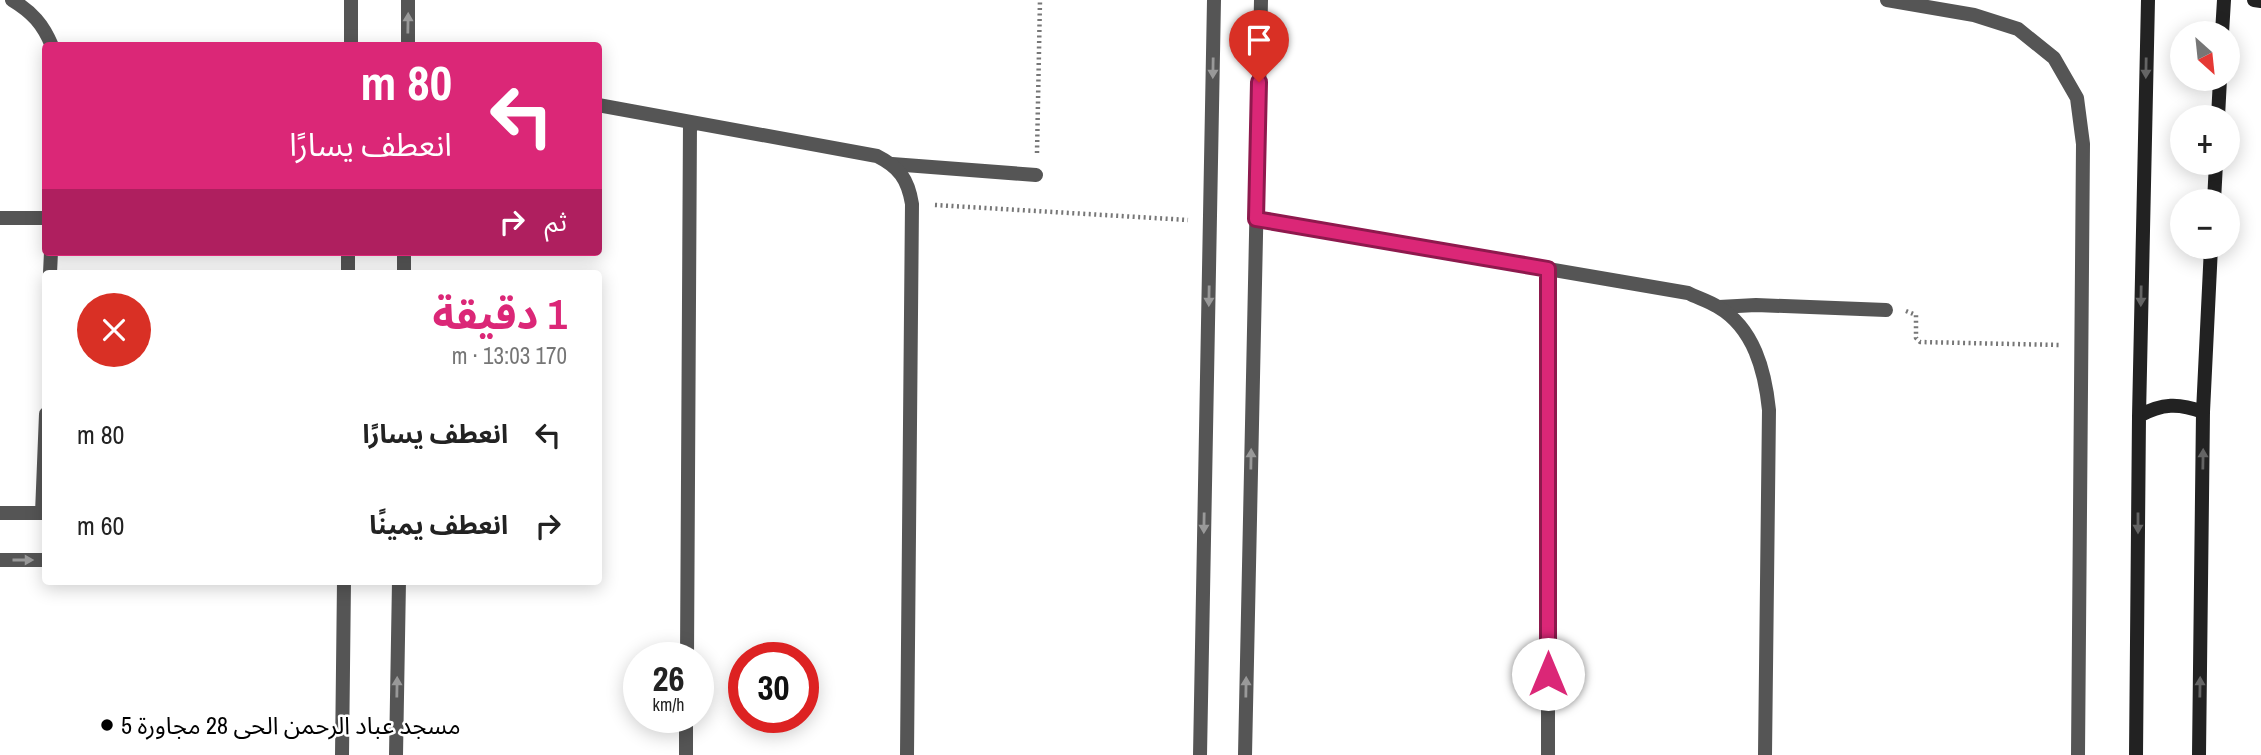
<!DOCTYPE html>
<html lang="ar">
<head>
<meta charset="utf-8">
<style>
  body { margin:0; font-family:"Archivo Narrow","Noto Sans Arabic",sans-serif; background:#f2f2f2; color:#222; direction:rtl; height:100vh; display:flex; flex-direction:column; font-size:26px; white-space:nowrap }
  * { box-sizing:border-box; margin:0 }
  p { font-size:23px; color:#767676 }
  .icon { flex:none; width:38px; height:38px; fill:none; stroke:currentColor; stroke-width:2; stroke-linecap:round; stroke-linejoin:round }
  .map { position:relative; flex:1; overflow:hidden; direction:ltr }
  .details { position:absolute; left:42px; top:270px; width:560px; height:315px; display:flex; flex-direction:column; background:#fff; border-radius:7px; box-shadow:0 4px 18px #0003; direction:rtl }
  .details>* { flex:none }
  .banner { position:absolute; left:42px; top:42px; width:560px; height:214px; border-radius:7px; box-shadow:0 4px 18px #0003; direction:rtl; background:#db2777; color:#fff; overflow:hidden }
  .needle { width:46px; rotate:153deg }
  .buttons { position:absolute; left:2170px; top:21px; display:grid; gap:14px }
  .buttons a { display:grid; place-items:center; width:70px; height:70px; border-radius:50%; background:#fff; box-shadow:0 4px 18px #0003; font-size:35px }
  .speed { position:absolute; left:623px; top:642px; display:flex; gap:14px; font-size:35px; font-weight:700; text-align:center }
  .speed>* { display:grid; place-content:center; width:91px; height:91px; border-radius:50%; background:#fff; box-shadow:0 4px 18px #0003; line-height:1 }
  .speed small { font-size:18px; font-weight:400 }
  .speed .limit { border:10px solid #d22; background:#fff; color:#111 }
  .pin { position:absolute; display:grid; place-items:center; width:60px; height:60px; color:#fff; margin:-72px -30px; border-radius:50% 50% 50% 0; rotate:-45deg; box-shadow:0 0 7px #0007 }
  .pin .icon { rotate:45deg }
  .me { position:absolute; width:77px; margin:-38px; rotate:0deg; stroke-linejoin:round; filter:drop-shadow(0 0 5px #0008) }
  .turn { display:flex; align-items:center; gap:24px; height:147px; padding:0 35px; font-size:32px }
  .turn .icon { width:91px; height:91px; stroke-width:2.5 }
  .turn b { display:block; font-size:49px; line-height:60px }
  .then { display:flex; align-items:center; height:66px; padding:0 35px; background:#0003; gap:14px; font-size:26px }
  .round { display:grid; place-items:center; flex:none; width:74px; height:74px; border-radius:37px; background:#f2f2f2 }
  .overview { display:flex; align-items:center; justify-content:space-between; height:119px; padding:0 35px }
  h1 { font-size:42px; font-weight:700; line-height:52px; color:#db2777 }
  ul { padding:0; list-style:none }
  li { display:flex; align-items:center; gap:21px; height:91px; padding:0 35px }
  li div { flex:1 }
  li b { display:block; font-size:26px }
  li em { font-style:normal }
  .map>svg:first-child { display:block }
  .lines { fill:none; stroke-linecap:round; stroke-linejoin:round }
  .path { stroke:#777; stroke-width:4.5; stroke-dasharray:2 3.5; stroke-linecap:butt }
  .lane { stroke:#555; stroke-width:14 }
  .street { stroke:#555; stroke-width:14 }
  .secondary { stroke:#222; stroke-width:14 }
  .oneway { fill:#999 }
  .oneway2 { fill:#646464 }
  .route-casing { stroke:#8e194d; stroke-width:18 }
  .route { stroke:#db2777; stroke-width:12 }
  .poi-dot { fill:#000; stroke:#fff; stroke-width:2.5 }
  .labels { text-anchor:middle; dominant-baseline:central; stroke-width:5; stroke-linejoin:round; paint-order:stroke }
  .poi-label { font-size:24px; fill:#000; stroke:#fff; text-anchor:start }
</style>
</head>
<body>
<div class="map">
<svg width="2261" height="755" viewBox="0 0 2261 755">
  <rect width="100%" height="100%" fill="#fff"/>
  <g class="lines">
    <path class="path" d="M1037,153L1040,0
      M935,205L1188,220
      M1906,311L1916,315V338L1920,342L2060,345"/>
    <path class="lane" d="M892,164L1036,175
      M1719,307L1756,305L1886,310"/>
    <path class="street" d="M12,0C32,12 43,24 52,46
      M1887,0L1974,15L2018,29L2054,58L2077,98L2083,144L2078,755
      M351,46V0
      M408,46V0
      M598,105L877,156C899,167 908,179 912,204L907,755
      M0,218H46
      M1256,219L1688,293C1698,298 1709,301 1718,307C1754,328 1765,371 1769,410L1765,755
      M1548,269V755
      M50,273L51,252
      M348,273V252
      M404,273V252
      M0,513H46
      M42,513L46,414
      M0,560H46
      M687,658L690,122
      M342,755L344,581
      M396,755L399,581
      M686,755V718
      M1200,755L1214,0
      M1245,755L1261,0"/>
    <path class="secondary" d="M2254,0L2261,1
      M2222,33L2224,0
      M2218,117L2220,79
      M2214,201L2216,163
      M2139,416C2162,403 2179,403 2203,412
      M2136,755L2139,416L2148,0
      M2199,755L2203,412L2211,247"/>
  </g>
  <defs><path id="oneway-solid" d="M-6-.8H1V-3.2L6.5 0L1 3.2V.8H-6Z" transform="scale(1.75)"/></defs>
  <g class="oneway">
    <use href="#oneway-solid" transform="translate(408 23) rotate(-89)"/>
    <use href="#oneway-solid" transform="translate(1213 68) rotate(91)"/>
    <use href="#oneway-solid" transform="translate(1209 296) rotate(91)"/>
    <use href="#oneway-solid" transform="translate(1251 459) rotate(-89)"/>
    <use href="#oneway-solid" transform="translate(1204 523) rotate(91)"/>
    <use href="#oneway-solid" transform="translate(23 560)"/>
    <use href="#oneway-solid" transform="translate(397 687) rotate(-89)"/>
    <use href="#oneway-solid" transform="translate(1246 687) rotate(-89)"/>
  </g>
  <g class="oneway2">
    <use href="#oneway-solid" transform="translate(2146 68) rotate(91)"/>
    <use href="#oneway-solid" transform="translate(2141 296) rotate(91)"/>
    <use href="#oneway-solid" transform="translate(2203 459) rotate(-89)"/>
    <use href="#oneway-solid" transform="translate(2138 523) rotate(90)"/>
    <use href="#oneway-solid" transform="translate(2200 687) rotate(-89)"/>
  </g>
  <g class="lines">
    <defs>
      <path id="route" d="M1259,82L1256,219L1548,269V674"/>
    </defs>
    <use href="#route" class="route-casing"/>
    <use href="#route" class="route"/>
  </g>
  <circle class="poi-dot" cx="107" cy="725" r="7"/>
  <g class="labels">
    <g class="poi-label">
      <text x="121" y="725">مسجد عباد الرحمن الحى 28 مجاورة 5</text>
    </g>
  </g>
</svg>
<div class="buttons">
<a><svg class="needle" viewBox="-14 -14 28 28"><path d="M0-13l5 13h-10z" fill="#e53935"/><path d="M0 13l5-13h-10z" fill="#767676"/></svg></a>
<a>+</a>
<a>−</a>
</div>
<div class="speed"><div>26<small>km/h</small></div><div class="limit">30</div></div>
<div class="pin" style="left:1259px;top:82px;background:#d93025"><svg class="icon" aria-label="arrive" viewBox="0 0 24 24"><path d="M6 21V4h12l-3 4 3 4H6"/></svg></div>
<svg class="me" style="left:1548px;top:674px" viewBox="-20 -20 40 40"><circle r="19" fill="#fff"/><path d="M0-13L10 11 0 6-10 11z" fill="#db2777"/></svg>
<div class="banner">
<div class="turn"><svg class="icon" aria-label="left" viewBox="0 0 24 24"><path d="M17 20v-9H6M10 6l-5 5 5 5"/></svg><div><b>80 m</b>انعطف يسارًا</div></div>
<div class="then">ثم<svg class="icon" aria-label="right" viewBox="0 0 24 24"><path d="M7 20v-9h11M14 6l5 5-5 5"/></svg></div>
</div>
<section class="details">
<div class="overview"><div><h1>1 دقيقة</h1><p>170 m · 13:03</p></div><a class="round" style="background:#d93025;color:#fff"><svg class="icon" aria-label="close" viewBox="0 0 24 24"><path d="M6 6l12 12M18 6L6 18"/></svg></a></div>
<ul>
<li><svg class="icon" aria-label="left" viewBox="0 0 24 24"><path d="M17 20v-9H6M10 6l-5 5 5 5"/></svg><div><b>انعطف يسارًا</b></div><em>80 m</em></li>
<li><svg class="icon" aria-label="right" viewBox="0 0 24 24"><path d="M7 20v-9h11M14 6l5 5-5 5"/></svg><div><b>انعطف يمينًا</b></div><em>60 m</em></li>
</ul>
</section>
</div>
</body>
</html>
